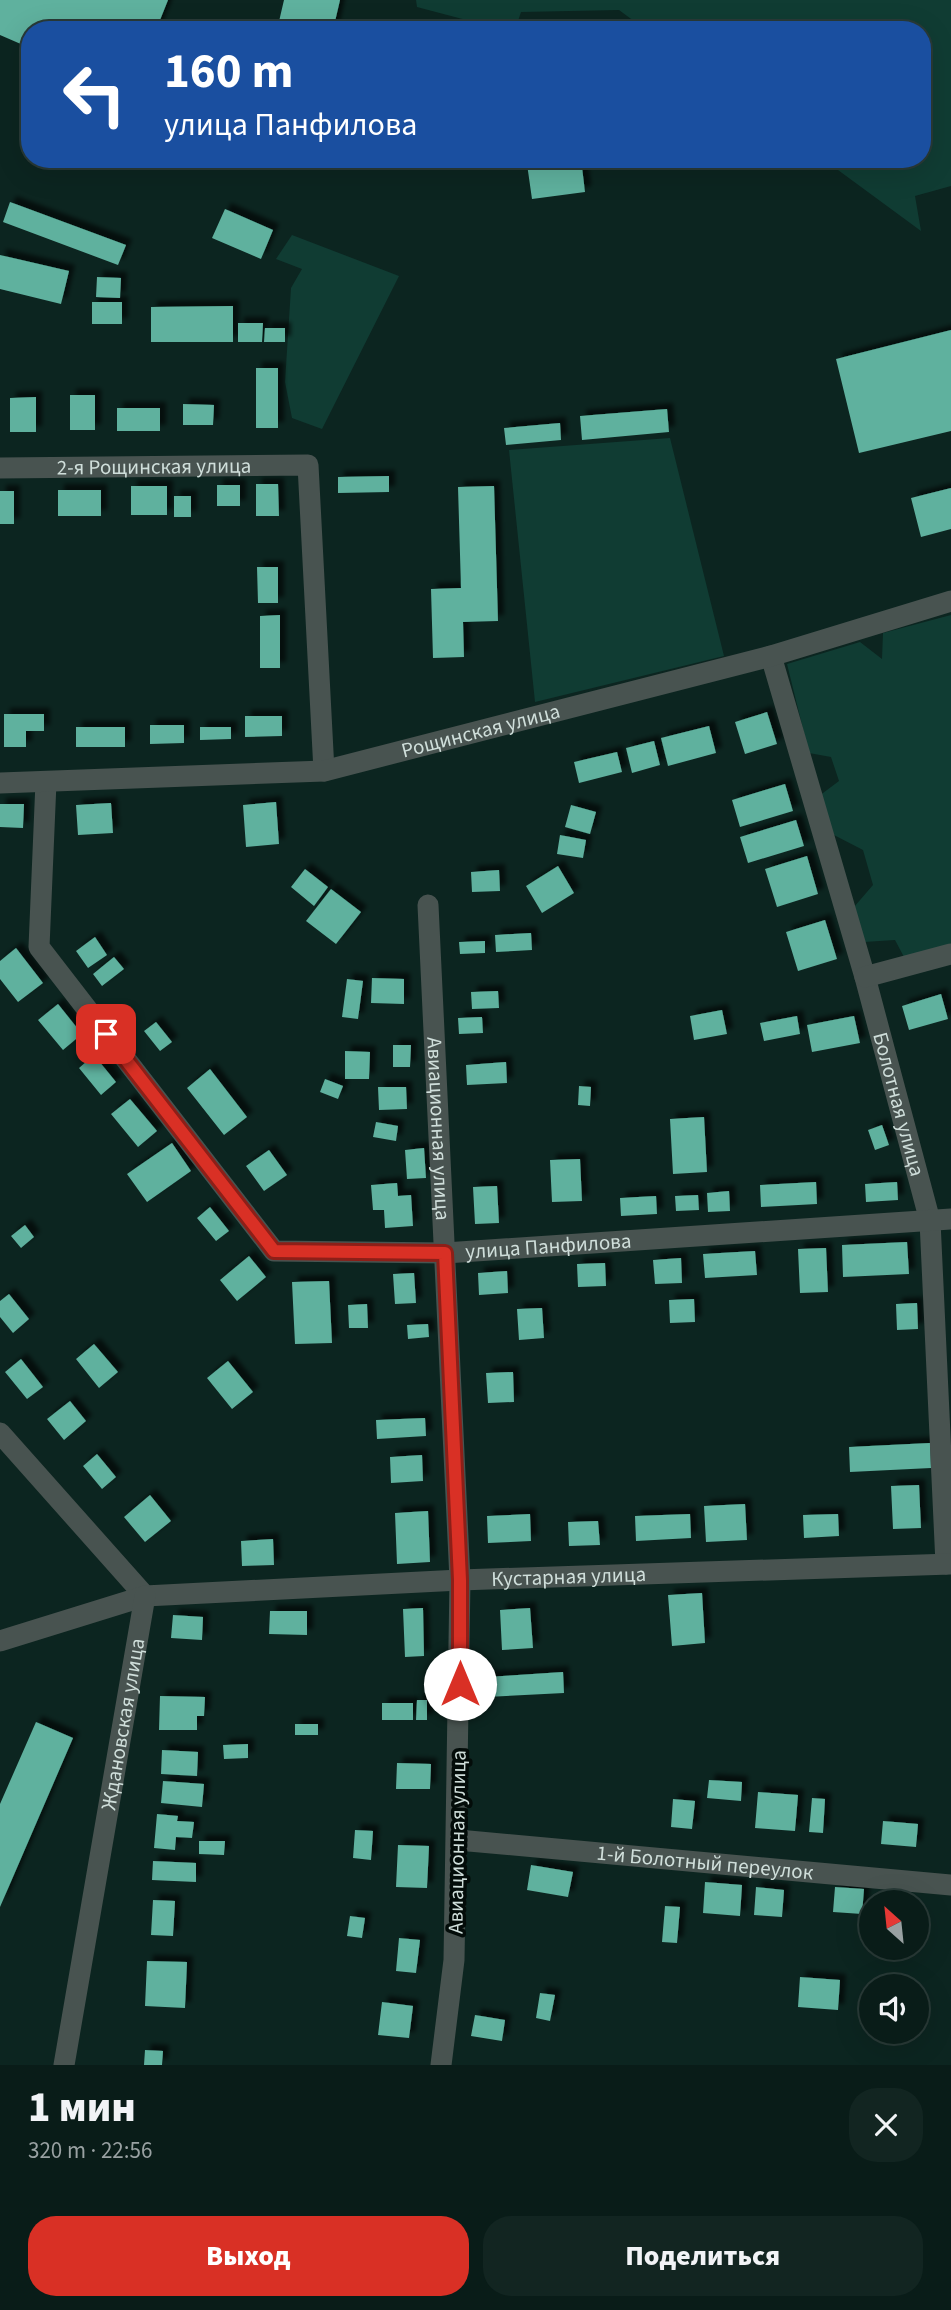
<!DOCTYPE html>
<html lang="ru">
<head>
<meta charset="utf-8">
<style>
  body { margin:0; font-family:"Source Sans 3",sans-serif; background:#122521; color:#f1f3f6; height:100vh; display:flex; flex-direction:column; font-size:26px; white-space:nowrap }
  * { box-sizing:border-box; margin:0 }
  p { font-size:23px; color:#99a1a2 }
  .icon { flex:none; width:38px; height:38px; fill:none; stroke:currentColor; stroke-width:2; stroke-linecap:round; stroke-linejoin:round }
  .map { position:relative; height:2065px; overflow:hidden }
  .panel { display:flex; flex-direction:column; background:#091c18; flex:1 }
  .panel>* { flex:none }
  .top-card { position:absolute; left:21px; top:21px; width:910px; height:147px; border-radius:28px; box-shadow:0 7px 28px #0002,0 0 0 2px #293a37; background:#1a4fa0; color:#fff; overflow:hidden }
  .needle { width:46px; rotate:333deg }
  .fabs { position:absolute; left:859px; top:1890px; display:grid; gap:14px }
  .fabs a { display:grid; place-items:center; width:70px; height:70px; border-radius:50%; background:#091c18; box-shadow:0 7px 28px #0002,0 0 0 2px #293a37; font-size:35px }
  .pin { position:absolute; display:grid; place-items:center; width:60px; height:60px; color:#fff; margin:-30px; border-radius:14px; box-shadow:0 4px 10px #0006 }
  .me { position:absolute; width:77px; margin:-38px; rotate:0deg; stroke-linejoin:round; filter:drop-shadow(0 0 5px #0008) }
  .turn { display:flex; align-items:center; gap:24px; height:147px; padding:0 28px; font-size:32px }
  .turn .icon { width:91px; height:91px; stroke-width:2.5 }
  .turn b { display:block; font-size:49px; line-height:60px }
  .round { display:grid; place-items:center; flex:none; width:74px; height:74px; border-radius:28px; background:#122521 }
  .summary { display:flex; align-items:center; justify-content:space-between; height:119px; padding:0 28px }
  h1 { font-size:42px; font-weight:800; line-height:52px }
  .action { display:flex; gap:14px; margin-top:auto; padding:14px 28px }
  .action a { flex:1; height:80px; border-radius:28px; background:#d93025; color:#fff; font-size:28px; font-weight:800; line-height:80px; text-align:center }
  .action a+a { background:#122521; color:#f1f3f6 }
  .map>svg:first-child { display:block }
  .green { fill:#103c33 }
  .building { fill:#5fb19e; filter:url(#shadow) }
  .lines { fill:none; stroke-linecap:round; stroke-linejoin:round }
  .minor { stroke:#485350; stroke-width:21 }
  .route-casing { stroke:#8d1f18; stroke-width:18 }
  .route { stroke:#d93025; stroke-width:12 }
  .labels { text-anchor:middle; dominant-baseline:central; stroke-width:7; stroke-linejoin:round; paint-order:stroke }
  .street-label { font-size:21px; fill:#cfdeda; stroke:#030c09 }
</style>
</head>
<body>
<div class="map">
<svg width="951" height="2065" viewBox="0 0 951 2065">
  <defs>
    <filter id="shadow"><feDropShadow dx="6" dy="-6" stdDeviation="2" flood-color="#0009"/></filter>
  </defs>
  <rect width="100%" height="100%" fill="#0c2520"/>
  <path class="green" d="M416,0H951V186L915,196L921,231L823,159H922V30H646L619,10L521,12L515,30H504L417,7Z
    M292,235L399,276L322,429L292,418L285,382L291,288L302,269L276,259Z
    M670,438L724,656L535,702L509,450Z
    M951,615V945L904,957L895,940L864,942L854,907L873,885L863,850L832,834L819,796L839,781L831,757L809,753L787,664L860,642L882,659L883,633Z"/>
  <path class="building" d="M0,0H168L156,30H30V48L0,35Z
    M284,0H340L333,30H277Z
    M560,159H581L585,192L532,199L527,164Z
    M10,202L126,245L118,265L3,222Z
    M225,209L273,230L261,259L212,238Z
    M0,255L69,271L61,304L0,289Z
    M97,277L121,278L120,298L96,297Z
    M92,302H122V324H92Z
    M233,306V342H151V307Z
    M238,323H263L262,342H238Z
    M265,328H285V342H264Z
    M951,330V431L859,453L836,359Z
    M256,368H278V428H256Z
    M70,395H95V430H70Z
    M36,397V432H10V398Z
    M183,404L214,405L213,425H183Z
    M117,408H160V431H117Z
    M667,409L669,432L582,440L580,416Z
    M560,423L561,440L506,445L504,428Z
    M389,476V492L338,493V477Z
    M256,484H278L279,516H256Z
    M217,485H240V506H217Z
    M131,486H167V515H131Z
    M494,486L498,621L463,622L464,657L433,658L431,589L461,588L458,487Z
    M951,488V529L921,537L911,498Z
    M58,490H101V516H58Z
    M0,491H14V524H0Z
    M174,496H191V517H174Z
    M257,567H278V603H258Z
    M280,615V668H260V616Z
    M767,712L777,744L745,754L735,722Z
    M4,714H44V731H26V747H4Z
    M245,716H282V736L245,737Z
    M150,725H184V743L150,744Z
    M709,726L716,753L668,766L661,738Z
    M76,727H125V747H76Z
    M200,727H231V739L200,740Z
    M654,741L660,765L632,773L626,748Z
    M617,752L622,772L579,783L574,762Z
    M785,784L793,811L740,827L732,800Z
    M276,802L279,844L246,847L243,805Z
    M111,803L113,833L78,835L76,805Z
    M0,804H24L23,828L0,827Z
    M571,805L596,812L590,834L565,827Z
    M796,820L804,846L748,863L740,837Z
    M560,835L586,840L583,858L557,854Z
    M807,856L818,894L777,907L765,869Z
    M558,866L574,893L542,913L526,886Z
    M305,869L328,887L314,906L291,887Z
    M499,870L500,891L472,892L471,872Z
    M331,889L361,912L336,944L306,921Z
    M825,920L837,959L798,971L786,932Z
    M531,933L532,950L496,952L495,935Z
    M95,937L107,955L88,968L76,951Z
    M485,941V953L460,954L459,942Z
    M16,948L43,983L18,1002L0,979V961Z
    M114,957L124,969L102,986L93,974Z
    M372,978L404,979V1004L371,1003Z
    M347,979L363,981L358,1019L342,1017Z
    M498,991L499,1008L472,1009L471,992Z
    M941,994L948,1019L909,1030L902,1006Z
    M58,1004L82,1034L63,1050L38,1020Z
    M722,1010L727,1034L694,1040L690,1016Z
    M797,1016L800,1034L764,1041L760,1023Z
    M854,1016L860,1043L812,1052L807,1025Z
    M482,1017L483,1033L459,1034L458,1018Z
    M156,1022L172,1042L160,1051L144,1031Z
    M393,1045H411L410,1067H393Z
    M345,1051L370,1052L369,1079H345Z
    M94,1055L116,1082L101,1095L79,1068Z
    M506,1062L507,1083L467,1085L466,1065Z
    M210,1069L247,1117L224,1135L187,1088Z
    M325,1079L343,1086L338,1099L320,1092Z
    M579,1086L591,1087L590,1106L578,1105Z
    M378,1087H406L407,1109L379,1110Z
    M130,1099L157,1131L138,1147L111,1114Z
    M704,1117L707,1172L673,1174L670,1119Z
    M376,1122L398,1126L396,1141L373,1137Z
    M882,1125L889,1145L875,1150L868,1130Z
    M172,1143L191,1171L147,1202L127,1174Z
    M424,1148L426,1178L407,1179L405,1150Z
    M269,1150L287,1175L264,1191L246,1166Z
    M580,1159L582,1201L552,1202L550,1160Z
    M816,1182L817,1204L761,1207L760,1185Z
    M897,1182L898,1200L866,1202L865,1184Z
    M397,1183L398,1196L411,1195L413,1226L385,1228L384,1210H373L371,1185Z
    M497,1186L499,1223L475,1224L473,1187Z
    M729,1191L730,1211L708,1212L707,1193Z
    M698,1195L699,1210L676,1211L675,1196Z
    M656,1196L657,1214L621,1216L620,1198Z
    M210,1207L229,1231L216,1241L197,1218Z
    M25,1225L34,1237L21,1248L11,1236Z
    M907,1242L909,1274L843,1277L842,1245Z
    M826,1248L828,1292L800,1293L798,1249Z
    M755,1251L757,1275L705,1278L703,1254Z
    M249,1256L266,1277L237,1301L220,1280Z
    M681,1258L682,1283L655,1284L653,1260Z
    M605,1263L606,1286L578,1287L577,1264Z
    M507,1271L508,1293L479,1295L478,1273Z
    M414,1273L416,1303L395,1304L393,1274Z
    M329,1281L332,1343L295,1344L292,1282Z
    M9,1294L29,1319L13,1333L0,1317V1301Z
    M694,1299L695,1322L670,1323L669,1300Z
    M917,1303L918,1329L897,1330L896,1304Z
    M367,1304L368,1328H349L348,1305Z
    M542,1308L544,1338L519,1340L517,1309Z
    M428,1324L429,1337L408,1339L407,1325Z
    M94,1344L118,1372L99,1388L76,1359Z
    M21,1359L43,1387L27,1399L5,1372Z
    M228,1361L253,1392L232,1409L207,1378Z
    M513,1372L514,1402L488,1403L486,1373Z
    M70,1401L86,1421L64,1440L47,1419Z
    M425,1418L426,1436L377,1439L376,1420Z
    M930,1443L931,1468L850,1472L849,1447Z
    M97,1454L116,1477L102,1489L83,1466Z
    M422,1455L423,1481L391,1483L390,1457Z
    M919,1485L921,1528L893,1529L891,1486Z
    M150,1495L171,1521L145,1542L124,1517Z
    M745,1504L747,1540L706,1542L704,1506Z
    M428,1511L430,1562L397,1564L395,1513Z
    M530,1514L531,1541L488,1543L487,1516Z
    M690,1514L691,1538L636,1541L635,1516Z
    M838,1514L839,1536L804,1538L803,1515Z
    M598,1521L600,1545L569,1546L568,1522Z
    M273,1539L274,1565L242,1566L241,1541Z
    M702,1593L705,1643L672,1646L668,1595Z
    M423,1608L424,1656L405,1657L403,1609Z
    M530,1608L533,1648L502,1650L500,1610Z
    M270,1611H307V1635L269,1634Z
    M173,1615L203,1617L202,1640L171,1638Z
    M563,1672L564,1693L487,1697L486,1677Z
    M160,1696L205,1697L204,1716H197V1730H159Z
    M417,1700H427V1720H416Z
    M382,1703H413V1720H382Z
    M36,1722L73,1738L0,1907V1804Z
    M295,1724H318V1735H295Z
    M248,1744V1758L224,1759L223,1745Z
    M162,1750L198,1752L197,1776L161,1774Z
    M397,1763L431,1764L430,1789H396Z
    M709,1780L742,1782L741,1801L707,1798Z
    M163,1781L204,1784L202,1807L161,1803Z
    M758,1792L798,1795L795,1831L755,1828Z
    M812,1798L825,1799L823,1833L809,1832Z
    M673,1799L695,1801L692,1829L671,1827Z
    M157,1814L178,1816L177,1821L194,1822L192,1838L176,1837L175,1850L154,1848Z
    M883,1821L918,1824L916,1847L881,1844Z
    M355,1830L373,1831L371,1860L353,1858Z
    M199,1841H225L224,1855L199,1854Z
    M398,1845L429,1846L427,1888L396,1887Z
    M153,1861L196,1863V1882L152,1880Z
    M531,1865L573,1872L568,1897L527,1890Z
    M705,1882L742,1885L740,1916L703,1913Z
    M756,1887L784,1890L782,1917L754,1915Z
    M835,1887L864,1889L862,1914L833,1912Z
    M153,1900L175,1901L173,1936L151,1935Z
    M665,1906L680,1907L677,1943L662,1942Z
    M350,1916L365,1918L362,1938L347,1936Z
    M399,1938L420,1940L416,1973L396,1971Z
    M147,1961L187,1962L185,2008L145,2006Z
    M800,1977L840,1980L838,2010L798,2007Z
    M540,1993L555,1995L550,2021L536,2018Z
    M382,2002L413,2006L409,2038L378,2035Z
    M475,2015L505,2020L502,2041L471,2036Z
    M145,2050L163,2051L162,2065H144Z"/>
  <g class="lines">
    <g class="minor">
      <path id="s1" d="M0,468L308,465L324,771"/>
      <path id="s2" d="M771,656L865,977L930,1221L946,1564"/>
      <path id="s3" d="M46,782L39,947L274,1251L445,1253L951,1219"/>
      <path id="s4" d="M0,783L324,771L771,656L951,601"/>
      <path id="s5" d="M428,905L460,1580L454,1960L441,2065"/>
      <path d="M865,977L951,954"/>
      <path d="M0,1433L145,1596"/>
      <path id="s6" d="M0,1641L145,1596L460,1580L951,1564"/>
      <path id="s7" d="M458,1840L951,1885"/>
      <path id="s8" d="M64,2065L145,1596"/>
    </g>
  </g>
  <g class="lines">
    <defs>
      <path id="route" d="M106,1034L274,1251L445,1253L460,1580V1684"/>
    </defs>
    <use href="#route" class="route-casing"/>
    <use href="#route" class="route"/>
  </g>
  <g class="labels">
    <g class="street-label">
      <text stroke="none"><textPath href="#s1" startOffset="154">2-я Рощинская улица</textPath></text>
      <text stroke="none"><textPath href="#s4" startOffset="486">Рощинская улица</textPath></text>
      <text stroke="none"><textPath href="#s2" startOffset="466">Болотная улица</textPath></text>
      <text stroke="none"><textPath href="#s5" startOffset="224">Авиационная улица</textPath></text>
      <text stroke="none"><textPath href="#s3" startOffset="824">улица Панфилова</textPath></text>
      <text stroke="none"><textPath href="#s6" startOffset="576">Кустарная улица</textPath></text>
      <text stroke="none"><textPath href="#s8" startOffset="346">Ждановская улица</textPath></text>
      <text transform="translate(457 1842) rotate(-89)">Авиационная улица</text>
      <text stroke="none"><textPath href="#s7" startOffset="248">1-й Болотный переулок</textPath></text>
    </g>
  </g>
</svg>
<div class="fabs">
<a><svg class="needle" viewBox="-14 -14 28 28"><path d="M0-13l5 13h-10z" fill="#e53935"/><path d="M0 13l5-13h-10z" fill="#99a1a2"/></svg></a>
<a><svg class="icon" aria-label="sound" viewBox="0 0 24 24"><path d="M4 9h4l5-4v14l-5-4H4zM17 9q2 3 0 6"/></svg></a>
</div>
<div class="pin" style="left:106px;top:1034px;background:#d93025"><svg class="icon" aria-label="arrive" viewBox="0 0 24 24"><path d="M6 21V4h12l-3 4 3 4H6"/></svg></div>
<svg class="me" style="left:460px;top:1684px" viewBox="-20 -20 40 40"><circle r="19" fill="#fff"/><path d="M0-13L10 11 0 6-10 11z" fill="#d93025"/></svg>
<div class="top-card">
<div class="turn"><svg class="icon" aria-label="left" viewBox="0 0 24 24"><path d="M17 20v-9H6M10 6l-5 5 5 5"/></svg><div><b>160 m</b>улица Панфилова</div></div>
</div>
</div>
<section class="panel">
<div class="summary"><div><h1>1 мин</h1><p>320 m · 22:56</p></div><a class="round"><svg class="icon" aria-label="close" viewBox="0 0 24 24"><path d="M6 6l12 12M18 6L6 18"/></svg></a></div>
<div class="action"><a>Выход</a><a>Поделиться</a></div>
</section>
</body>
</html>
